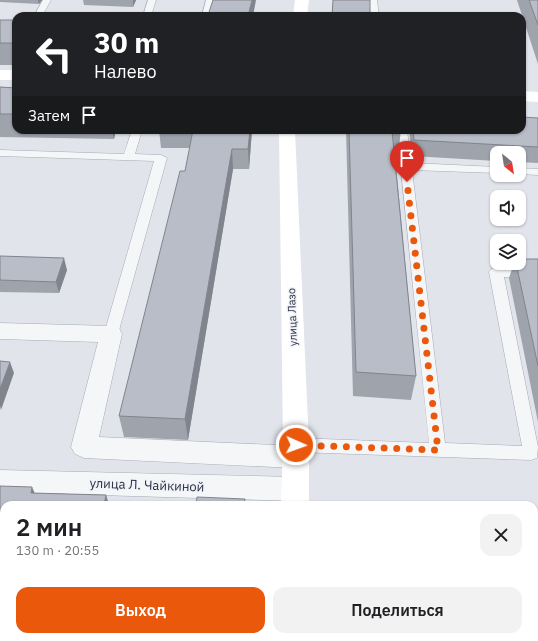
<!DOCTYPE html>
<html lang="ru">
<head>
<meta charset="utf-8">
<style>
  body { margin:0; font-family:"IBM Plex Sans",sans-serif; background:#f2f2f2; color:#202124; height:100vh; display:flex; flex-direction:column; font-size:15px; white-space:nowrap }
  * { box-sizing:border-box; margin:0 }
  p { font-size:13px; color:#757577 }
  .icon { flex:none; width:22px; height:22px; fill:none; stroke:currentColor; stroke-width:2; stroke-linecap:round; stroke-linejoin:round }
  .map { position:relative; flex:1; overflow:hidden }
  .sheet { position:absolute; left:0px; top:501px; width:538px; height:140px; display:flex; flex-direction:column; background:#fff; border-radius:12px 12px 0 0; box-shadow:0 1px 3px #0004 }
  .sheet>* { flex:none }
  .top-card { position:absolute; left:12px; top:12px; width:514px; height:122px; border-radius:12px; box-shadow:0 1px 3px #0004; background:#202124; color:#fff; overflow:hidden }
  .needle { width:26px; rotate:150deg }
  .controls { position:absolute; left:490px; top:146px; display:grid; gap:8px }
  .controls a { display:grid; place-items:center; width:36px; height:36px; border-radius:8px; background:#fff; box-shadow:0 1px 3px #0004; font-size:20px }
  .pin { position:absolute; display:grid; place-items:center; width:34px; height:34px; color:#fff; margin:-41px -17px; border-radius:50% 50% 50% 0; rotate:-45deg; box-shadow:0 0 4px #0007 }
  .pin .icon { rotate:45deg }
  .me { position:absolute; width:44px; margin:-22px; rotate:92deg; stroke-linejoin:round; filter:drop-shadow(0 0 3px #0008) }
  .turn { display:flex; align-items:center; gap:14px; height:84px; padding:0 16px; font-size:18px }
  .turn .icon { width:52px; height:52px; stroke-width:2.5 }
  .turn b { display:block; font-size:28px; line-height:34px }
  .then { display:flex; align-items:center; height:38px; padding:0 16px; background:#0003; gap:8px; font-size:15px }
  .round { display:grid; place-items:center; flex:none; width:42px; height:42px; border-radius:12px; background:#f2f2f2 }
  .summary { display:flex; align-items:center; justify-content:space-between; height:68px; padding:0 16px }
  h1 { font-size:24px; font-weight:600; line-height:30px }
  .primary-button { display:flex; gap:8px; margin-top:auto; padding:8px 16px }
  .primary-button a { flex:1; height:46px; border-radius:12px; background:#ea580c; color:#fff; font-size:16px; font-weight:600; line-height:46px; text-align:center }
  .primary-button a+a { background:#f2f2f2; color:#202124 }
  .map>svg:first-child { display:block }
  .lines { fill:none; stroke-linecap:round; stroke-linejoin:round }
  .lane-casing { stroke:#a6abb5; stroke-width:1 }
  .street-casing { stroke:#a6abb5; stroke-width:1 }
  .lane { fill:#f4f6f8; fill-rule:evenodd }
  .street { fill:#f4f6f8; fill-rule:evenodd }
  .secondary { fill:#fff; fill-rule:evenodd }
  .wall { fill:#9ea3ac }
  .shaded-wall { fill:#81848c }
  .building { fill:#b8bdc8; stroke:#81848c }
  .route { stroke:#ea580c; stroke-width:7; stroke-dasharray:0 12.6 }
  .labels { text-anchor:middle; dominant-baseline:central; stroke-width:3; stroke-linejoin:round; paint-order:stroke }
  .street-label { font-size:11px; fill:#293143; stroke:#f1f3f8 }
  .near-street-label { font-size:13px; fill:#293143; stroke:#f1f3f8 }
</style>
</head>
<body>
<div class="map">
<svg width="538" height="641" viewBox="0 0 538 641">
  <rect width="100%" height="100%" fill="#e1e4ea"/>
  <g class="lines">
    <defs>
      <path id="lane" d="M43,0H51L42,16H34Z
        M148,0H156L151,16H143Z
        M206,0H214L210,16H202Z
        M369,0H377L379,16H371Z
        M132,130H142L135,154L161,155L167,158L118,334L116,338L111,339L106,338L104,334L154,161L0,156V150L124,154Z
        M397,130H407L411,163L497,167V173L412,170L445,443L522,446L489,272L491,269L496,268L538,269V277H504L538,447L537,458L531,460L296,452L290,450L288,445L290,440L296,438L429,443Z
        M519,168L538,169V175L519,174Z"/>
      <path id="street" d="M0,323L111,326L119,328L122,334L99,437L295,446L304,449L308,457L304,465L295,468L84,458L75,454L71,447L98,342L0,339Z
        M0,470L295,477L304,481L308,489L304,497L295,501L0,492Z"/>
    </defs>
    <use href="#lane" class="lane-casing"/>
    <use href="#street" class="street-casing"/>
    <use href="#lane" class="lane"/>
    <use href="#street" class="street"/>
    <path class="secondary" d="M295,0H309L307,16H293Z
      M0,70H16V80H0Z
      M522,91L538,92V102L522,101Z
      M279,130H295L309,445V505H281L283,445Z
      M278,637H308V641H278Z"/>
  </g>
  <path class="wall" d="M0,0H42L39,4L0,2Z
    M83,0H136L133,7L84,5Z
    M517,0H538V64Z
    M0,20H16V65H0Z
    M0,87L16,88V130H116L114,139L0,137Z
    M538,118V163L519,162V153H497V161L412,156L409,130H522Z
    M159,130H252L249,169H233L188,440L124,437L119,416L185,171L190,148H161Z
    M346,130H401L398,155H395L416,376L411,400L353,396Z
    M0,256L67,270L59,293L0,292Z
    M538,259V422L509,278L514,263H519Z
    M0,486L35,493L106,495L109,505H4V543H0Z"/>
  <path class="shaded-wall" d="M38,0H42L39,4Z
    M133,0H136L133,7Z
    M252,0H256L253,16H248Z
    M112,130H116L114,139Z
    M250,130H252L249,169L248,149Z
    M232,149L233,169L188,440L185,419Z
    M64,258L67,270L59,293L56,282Z
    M10,362L14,373L1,410L0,406V389Z
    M32,487L37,498L31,493Z
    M106,495L109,505H104Z"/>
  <path class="building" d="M213,0H252L248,16H204V15H208Z
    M333,0H370V16H332Z
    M529,0H538V25Z
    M0,20H16V43H0Z
    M0,87L16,88V114H0Z
    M522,117L538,118V147L414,140L413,130H522Z
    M193,130H250L248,149H232L185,419L119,416L180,171H185Z
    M349,130H401V131H392L416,376L356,372Z
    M0,256L64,258L56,282L0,280Z
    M519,259H538V366L516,263H519Z
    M0,361L10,362L0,389Z
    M0,486L32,487L31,493L106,495L104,505H4V533H0Z
    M197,497L245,499L244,505H196Z"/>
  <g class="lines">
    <path class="route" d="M296,445L438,450L407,182"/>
  </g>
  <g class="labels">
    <g class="street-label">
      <text transform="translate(292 317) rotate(-92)">улица Лазо</text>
    </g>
    <g class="near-street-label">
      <text transform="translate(147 485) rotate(2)">улица Л. Чайкиной</text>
    </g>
  </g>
</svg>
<div class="controls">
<a><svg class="needle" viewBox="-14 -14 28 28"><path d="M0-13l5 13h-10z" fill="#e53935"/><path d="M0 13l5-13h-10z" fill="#757577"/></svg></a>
<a><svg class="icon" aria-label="sound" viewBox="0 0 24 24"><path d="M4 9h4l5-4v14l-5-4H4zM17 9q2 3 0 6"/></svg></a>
<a><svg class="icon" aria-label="layers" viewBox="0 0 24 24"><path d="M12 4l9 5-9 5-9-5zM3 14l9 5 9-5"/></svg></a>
</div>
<div class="pin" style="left:407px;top:182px;background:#d93025"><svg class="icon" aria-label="arrive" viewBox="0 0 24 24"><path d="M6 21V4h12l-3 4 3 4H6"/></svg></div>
<svg class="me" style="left:296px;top:445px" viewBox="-20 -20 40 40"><circle r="17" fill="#ea580c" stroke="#fff" stroke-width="3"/><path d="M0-11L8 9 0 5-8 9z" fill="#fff"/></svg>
<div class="top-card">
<div class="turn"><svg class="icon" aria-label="left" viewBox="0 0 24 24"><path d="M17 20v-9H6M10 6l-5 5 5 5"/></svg><div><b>30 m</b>Налево</div></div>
<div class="then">Затем<svg class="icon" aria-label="arrive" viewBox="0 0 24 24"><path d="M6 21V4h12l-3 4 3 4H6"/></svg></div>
</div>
<section class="sheet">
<div class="summary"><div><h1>2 мин</h1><p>130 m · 20:55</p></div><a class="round"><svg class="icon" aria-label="close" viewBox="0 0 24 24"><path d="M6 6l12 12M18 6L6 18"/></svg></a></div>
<div class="primary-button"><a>Выход</a><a>Поделиться</a></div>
</section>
</div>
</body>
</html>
